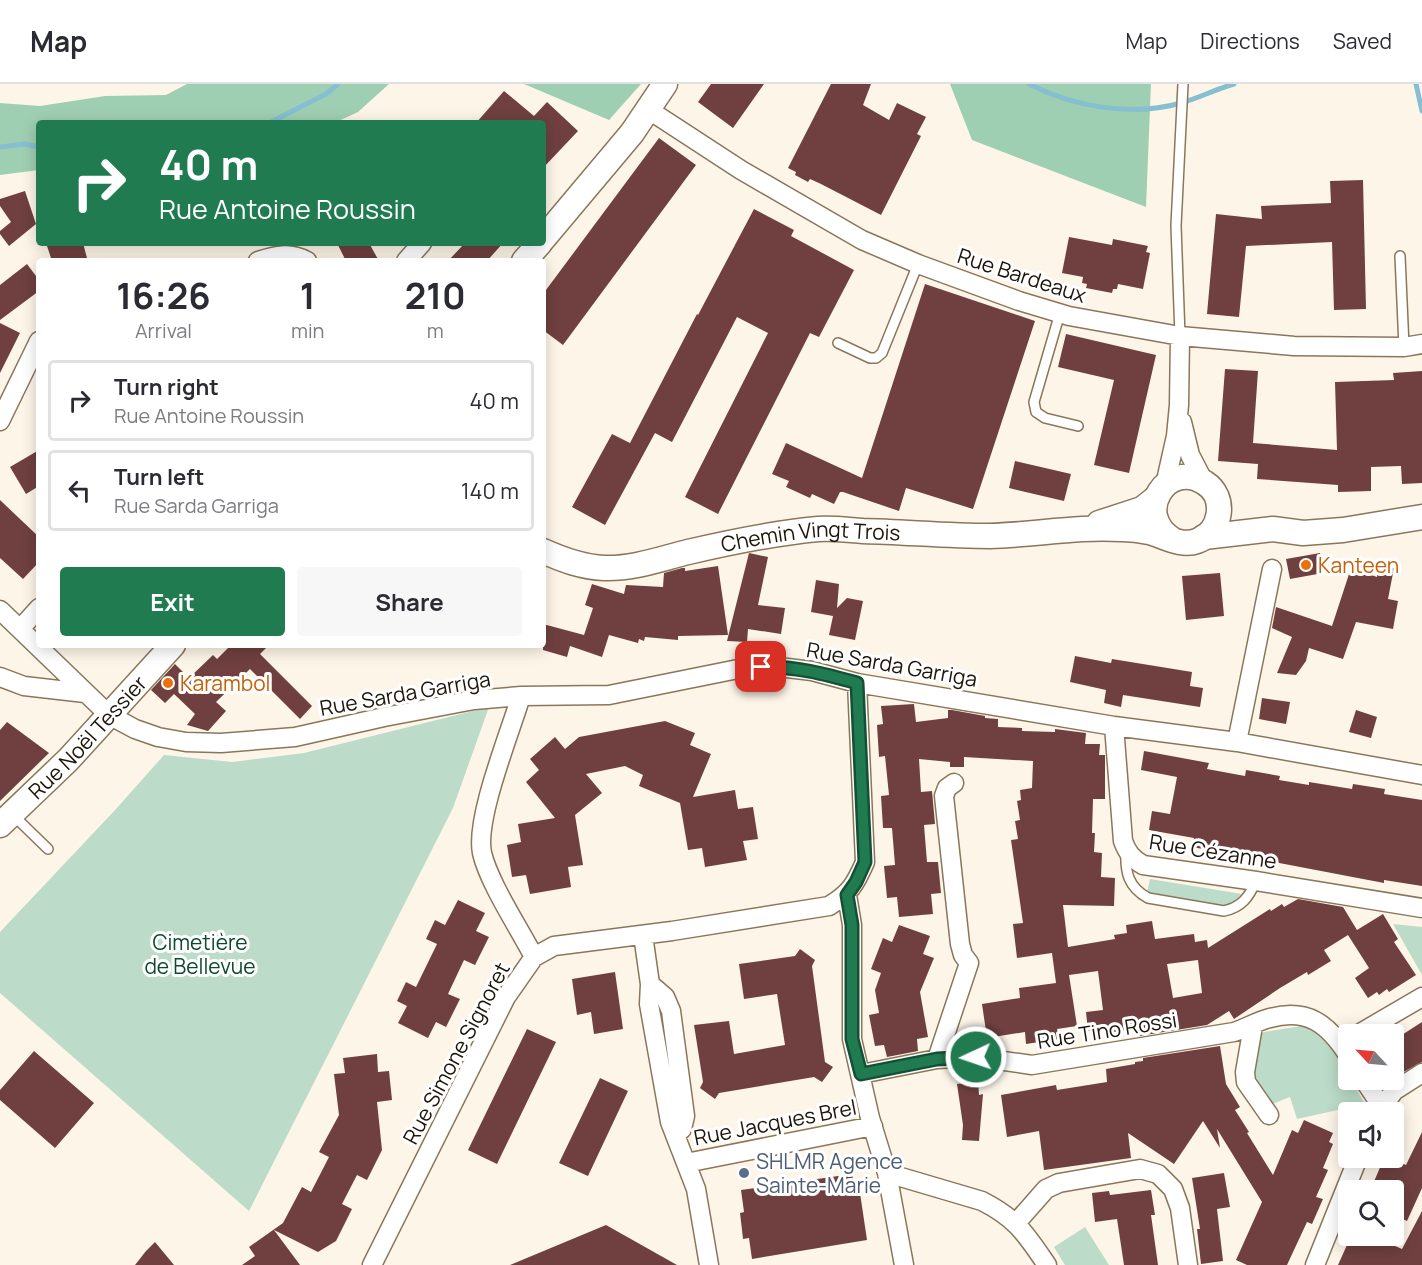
<!DOCTYPE html>
<html lang="en">
<head>
<meta charset="utf-8">
<style>
  body { margin:0; font-family:Manrope,sans-serif; background:#f7f7f7; color:#2b2b33; height:100vh; display:flex; flex-direction:column; font-size:22px; white-space:nowrap }
  * { box-sizing:border-box; margin:0 }
  p { font-size:20px; color:#7c7c81 }
  .icon { flex:none; width:33px; height:33px; fill:none; stroke:currentColor; stroke-width:2; stroke-linecap:round; stroke-linejoin:round }
  .map { position:relative; flex:1; overflow:hidden }
  .sheet { position:absolute; left:36px; top:174px; width:510px; height:390px; display:flex; flex-direction:column; background:#fff; border-radius:6px; box-shadow:0 3px 15px #0003 }
  .sheet>* { flex:none }
  .guide { position:absolute; left:36px; top:36px; width:510px; height:126px; border-radius:6px; box-shadow:0 3px 15px #0003; background:#207b50; color:#fff; overflow:hidden }
  .needle { width:39px; rotate:296deg }
  .buttons { position:absolute; left:1338px; top:940px; display:grid; gap:12px }
  .buttons a { display:grid; place-items:center; width:66px; height:66px; border-radius:6px; background:#fff; box-shadow:0 3px 15px #0003; font-size:30px }
  .pin { position:absolute; display:grid; place-items:center; width:51px; height:51px; color:#fff; margin:-26px; border-radius:12px; box-shadow:0 3px 9px #0006 }
  .me { position:absolute; width:66px; margin:-33px; rotate:267deg; stroke-linejoin:round; filter:drop-shadow(0 0 4px #0008) }
  .turn { display:flex; align-items:center; gap:21px; height:126px; padding:0 24px; font-size:27px }
  .turn .icon { width:78px; height:78px; stroke-width:2.5 }
  .turn b { display:block; font-size:42px; line-height:51px }
  .eta { display:flex; justify-content:space-evenly; align-items:center; height:102px; text-align:center }
  .eta b { font-size:36px; font-weight:700; line-height:42px }
  .button { display:flex; gap:12px; margin-top:auto; padding:12px 24px }
  .button a { flex:1; height:69px; border-radius:6px; background:#207b50; color:#fff; font-size:24px; font-weight:700; line-height:69px; text-align:center }
  .button a+a { background:#f7f7f7; color:#2b2b33 }
  ul { padding:0; list-style:none }
  li { display:flex; align-items:center; gap:18px; height:81px; margin:0 12px 9px; padding:0 12px; border:3px solid #e1e1e2; border-radius:6px }
  li div { flex:1 }
  li b { display:block; font-size:22px }
  li em { font-style:normal }
  header { display:flex; align-items:center; gap:36px; box-sizing:border-box; height:84px; padding:0 30px; background:#fff; border-bottom:2px solid #e1e1e2 }
  header strong { font-size:28px }
  nav { display:flex; gap:33px; margin-inline-start:auto; font-size:21px }
  .map>svg:first-child { display:block }
  .green { fill:#bcdbc8 }
  .forest { fill:#9fcfb2 }
  .lines { fill:none; stroke-linecap:round; stroke-linejoin:round }
  .stream { stroke:#85bfd1; stroke-width:5 }
  .building { fill:#6f403f; fill-rule:evenodd }
  .lane-casing { stroke:#8a775a; stroke-width:12 }
  .street-casing { stroke:#8a775a; stroke-width:21 }
  .secondary-casing { stroke:#8a775a; stroke-width:27 }
  .lane { stroke:#fff; stroke-width:9 }
  .street { stroke:#fff; stroke-width:18 }
  .secondary { stroke:#fff; stroke-width:24 }
  .route-casing { stroke:#155034; stroke-width:15 }
  .route { stroke:#207b50; stroke-width:10 }
  .food-dot { fill:#e8710a; stroke:#fff; stroke-width:2 }
  .service-dot { fill:#5c6f8a; stroke:#fff; stroke-width:2 }
  .labels { text-anchor:middle; dominant-baseline:central; stroke-width:6; stroke-linejoin:round; paint-order:stroke }
  .street-label { font-size:21px; fill:#1c1509; stroke:#fff }
  .food-label { font-size:21px; fill:#c56008; stroke:#fff; text-anchor:start }
  .park-label { font-size:21px; fill:#0e492e; stroke:#fff }
  .service-label { font-size:21px; fill:#4e5e75; stroke:#fff; text-anchor:start }
</style>
</head>
<body>
<header>
<strong>Map</strong>
<nav><a>Map</a><a>Directions</a><a>Saved</a></nav>
</header>
<div class="map">
<svg width="1422" height="1181" viewBox="0 0 1422 1181">
  <rect width="100%" height="100%" fill="#fef5e9"/>
  <path class="green" d="M489,623L453,724L249,1127L0,909V848L116,725L164,671L232,678L304,669Z
    M1150,795L1242,810L1234,819L1225,823L1147,809Z
    M1393,840L1422,843V891Z
    M1308,941L1323,948L1348,992V996H1351L1365,1020L1297,1035L1290,1013L1270,1021L1254,993L1257,957L1259,951L1264,948Z
    M1085,1143L1109,1181H1065L1054,1163Z"/>
  <path class="forest" d="M187,0H389L358,28L334,39H39V86L0,91V19L40,22L105,12L166,11Z
    M524,0H641L609,36Z
    M950,0H1151L1146,123L972,56Z"/>
  <g class="lines">
    <path class="stream" d="M1029,0C1074,23 1132,33 1181,19C1199,14 1216,5 1234,0
      M1416,0L1422,27
      M269,39L326,10L338,0
      M0,63L25,60L39,63"/>
  </g>
  <path class="building" d="M711,0H764L733,44L698,18Z
    M831,0H871L863,21L889,36L897,19L926,33L917,50L921,52L881,131L821,100L810,95L808,98L795,91L796,88L788,84Z
    M504,7L534,32L547,18L578,47L543,84V39H476Z
    M659,54L696,81L563,261L543,246V210Z
    M1363,96L1366,225L1334,226L1332,158L1246,162L1239,233L1207,230L1216,130L1262,135L1261,122L1331,119L1330,97Z
    M25,107L36,140L9,162L0,150V147L11,138L0,122V115Z
    M754,125L794,146L791,152L854,186L819,253L810,249L718,430L685,413L768,249L737,233L672,358L655,349L605,441L572,423L612,350L630,359L697,230L698,231Z
    M1069,153L1112,161L1113,155L1148,162L1146,168L1150,169L1143,205L1118,200L1117,205H1113L1112,209L1086,204L1087,200L1082,199L1083,193L1062,189Z
    M46,159H83L87,174L79,177H52Z
    M337,159H369L379,177H346Z
    M465,159H503L487,177H448Z
    M27,180L39,196V207L0,236V201Z
    M925,200L1035,237L973,425L906,404L899,427L843,408H840L834,420L812,410L810,414L786,403L789,397L772,390L786,359L862,394Z
    M0,239L20,249L0,289Z
    M1066,250L1156,271L1129,389L1094,381L1114,296L1058,283Z
    M1225,285L1258,287L1253,359L1337,366L1335,298L1394,296L1393,289L1422,287V399L1402,400L1401,382L1371,383V407L1338,408V401L1257,395L1258,380L1218,377Z
    M39,366V402L26,410L10,383Z
    M1015,377L1071,390L1064,417L1009,404Z
    M0,416L39,453V478L23,495L0,474Z
    M749,469L768,473L758,521L785,524L781,550L748,545L747,558L727,557Z
    M1320,469L1323,489L1290,495L1286,475Z
    M718,482L728,551L678,552V556L645,553L644,557L639,555L638,559L609,551L602,573L570,562L567,573L543,566V540L584,551L593,524L585,521L592,500L624,510L626,501L663,503L664,489L682,484H685V487Z
    M1378,482L1394,484L1388,515L1398,517L1393,545L1356,538L1343,575L1309,564L1306,577L1296,591L1277,589L1292,553L1272,544L1276,523L1332,542L1351,484L1377,493Z
    M1220,489L1224,532L1186,536L1182,492Z
    M816,496L839,500L837,524L847,514L863,517L855,556L829,551L833,532L811,528Z
    M231,561H269L260,570L312,622L300,635L250,585L216,618L226,627L208,647L187,641L195,630L174,610L165,619L151,606L175,580L189,594L213,571L217,575Z
    M1075,572L1111,579L1112,575L1192,588L1190,602L1203,604L1200,623L1123,611L1121,623L1104,619L1106,606L1070,598Z
    M1262,614L1290,618L1286,640L1259,635Z
    M914,620L916,638L948,634V626H952L985,632V634L998,635V643L1022,644V647L1055,648V645L1086,649L1085,660H1100L1099,671H1105V715H1093L1092,749H1095L1094,768L1102,769L1101,793L1115,794L1114,822L1063,821L1068,863L1115,855L1114,851L1127,849L1126,841L1152,837L1155,855L1194,850L1195,858L1207,856L1208,864L1270,825L1271,827L1282,820L1284,823L1298,815L1343,823L1357,846L1383,830L1398,855L1394,858L1416,891L1389,908L1387,905L1379,911L1377,908L1368,914L1355,894L1369,884L1348,851L1324,866L1331,877L1308,891L1307,888L1280,904L1234,935L1229,927L1207,941L1139,952L1137,944L1109,949L1108,943L1088,947L1086,928L1103,926L1098,887L1069,891L1077,942L1057,945L1059,955L1026,960L1025,948L987,954L982,920L1020,914L1019,904L1056,899L1052,869L1017,874L1013,840L1023,839L1011,756L1018,755L1015,737L1020,736L1017,717L1021,716L1020,706L1032,704L1033,677L964,673V683H950V678L919,675L921,708L932,707L935,740L924,741L927,778H938L941,809L931,810L933,830L899,833L897,813L887,814L884,782L895,781L892,744H883L881,712L889,711L885,672L879,673L877,641L883,640L881,622ZM1198,876L1202,909L1173,914L1167,880Z
    M1356,626L1377,633L1371,654L1349,648Z
    M665,637L695,649L690,661L711,670L693,713L735,706L738,725L753,723L758,755L743,757L747,776L705,783L702,764L688,766L680,719L639,702L643,691L625,682L586,690L602,709L575,731L583,781L568,783L571,803L530,810L526,791L512,793L507,761L521,758L518,740L555,734L526,698L539,686L530,675L555,653L565,665L579,653Z
    M7,638L49,669L0,717V646Z
    M1144,667L1209,679L1207,685L1245,692L1246,686L1280,692L1279,696L1309,701V698L1352,705L1353,700L1385,705L1384,710L1422,716V802L1384,796V799L1274,778L1275,775L1229,767L1227,778L1202,773L1203,765L1192,763L1194,754L1149,746L1152,727L1170,730L1177,693L1141,686Z
    M458,816L485,829L476,847L489,853L475,881L464,876L448,910L460,915L446,943L436,938L428,954L398,939L407,922L397,917L406,898L416,903L437,860L426,855L435,836L445,841Z
    M899,841L930,852L923,870L934,874L920,908L928,953L917,955L918,967L887,973L884,961L875,962L869,931L879,929L875,906L881,889L871,885L883,854L892,858Z
    M800,865L815,876L812,882L825,978L833,983L822,998L814,993L719,1009L715,1015L700,1004L703,998L694,941L729,937L734,970L785,961L777,910L744,915L739,880L795,872Z
    M615,888L623,945L594,950L591,928L577,931L572,895Z
    M1422,938V978L1396,992L1394,987V956Z
    M527,945L556,958L497,1080L468,1066Z
    M1220,962L1226,1000L1240,1023L1235,1026L1249,1048L1247,1049L1273,1091L1292,1046L1298,1049L1304,1036L1333,1049L1329,1058L1333,1060L1323,1084L1328,1086L1316,1113L1323,1115L1312,1140L1307,1138L1287,1181H1247L1236,1176L1262,1118L1217,1045L1220,1064L1203,1037L1174,1080L1128,1049L1131,1074L1044,1086L1039,1047L1007,1053L1001,1011L1056,1001L1057,1006L1107,998L1106,985L1135,980V978L1143,977V974Z
    M34,967L94,1019L55,1064L0,1016V1006Z
    M377,970L378,988L389,987L392,1016L377,1018L382,1066L367,1096L357,1091L342,1120L352,1125L336,1157L318,1168L274,1146L300,1181H242L255,1172L249,1163L283,1139L302,1103L311,1108L329,1073L319,1068L339,1031L334,990L345,989L343,974Z
    M600,994L628,1007L588,1092L559,1079Z
    M978,997L979,1011L983,1010L979,1057L962,1056L963,1041L957,1000Z
    M1422,1048V1104L1407,1137L1394,1131V1107H1370L1384,1074H1390L1406,1081Z
    M1224,1089L1230,1123L1217,1125L1223,1177L1201,1180L1197,1145H1200L1192,1094Z
    M852,1090L855,1110L860,1109L867,1156L752,1175L749,1154L743,1155L742,1146L740,1129L744,1128L741,1106Z
    M1151,1106L1155,1131H1151L1158,1181H1124L1117,1135L1095,1138L1092,1109L1109,1107L1110,1111Z
    M1422,1127V1181H1338L1351,1152H1372L1402,1165Z
    M606,1141L677,1181H510Z
    M155,1158L174,1181H135L146,1167Z"/>
  <g class="lines">
    <defs>
      <path id="lane" d="M1400,172L1404,263
        M1060,229L1034,318L1036,328L1045,334L1078,342
        M1180,252L1176,142L1183,0
        M838,259L870,274H876L882,269L918,180
        M12,730L48,765
        M1126,767C1125,788 1128,803 1148,814L1224,827C1242,823 1249,813 1256,797"/>
      <path id="street" d="M649,26L741,86L862,156L918,180L1019,217L1069,232L1180,252L1294,262L1404,263L1422,260
        M258,177C276,171 290,168 307,177
        M406,177L422,159
        M0,337L39,257
        M1182,338L1190,371L1204,398
        M1165,401L1176,352L1179,321L1180,252
        M0,526L109,631L135,645L158,653L186,658L221,659L295,653L384,633L474,616L521,612L609,611L743,584L779,583L812,587L857,599L1114,642L1237,658L1422,691
        M20,545L39,524
        M0,593L24,602L85,609
        M521,612C510,649 475,734 482,769C489,799 519,844 534,873
        M1114,642L1123,757C1127,768 1132,775 1143,781L1256,797L1422,824
        M1237,658L1272,485
        M847,811L852,841V955L870,1034L887,1089L904,1181
        M643,851L650,900L649,920L670,1038L696,1105L709,1181
        M650,900L665,913L671,927L685,1032L682,1045L675,1051
        M1253,942L1245,988L1246,998L1269,1031
        M1357,951L1422,913
        M937,975L969,879L963,871L960,860L944,712L947,704L954,699
        M861,990L937,975L976,973L1032,981L1234,948C1246,944 1258,937 1270,934C1308,924 1328,940 1348,971
        M1364,996L1382,1023
        M1378,1029L1394,1007L1422,989
        M686,1079L873,1042
        M887,1089L982,1117C1017,1135 1025,1149 1047,1181
        M1016,1139L1046,1105L1059,1099L1140,1085L1158,1090L1173,1105L1180,1124L1188,1181
        M372,1181L506,913L534,873L554,862L672,847L829,822C850,809 855,801 865,778L857,599
        M1315,1181L1358,1074"/>
      <g id="secondary">
        <path d="M543,155L632,49L665,0"/>
        <path d="M524,177L540,159"/>
        <path d="M1099,439L1142,425L1156,414"/>
        <path d="M1204,453L1273,445L1303,449L1343,446L1422,433"/>
        <path id="s1" d="M543,467C563,476 582,483 604,484C633,485 660,475 688,468C731,458 774,449 818,445C833,444 848,446 863,447C905,448 948,452 990,452C1034,451 1078,442 1122,445C1130,445 1140,446 1149,448C1164,452 1181,463 1197,457C1222,448 1227,413 1205,399C1168,374 1131,430 1173,456"/>
        <path id="s2" d="M0,741L68,676L173,561"/>
      </g>
    </defs>
    <use href="#lane" class="lane-casing"/>
    <use href="#street" class="street-casing"/>
    <use href="#secondary" class="secondary-casing"/>
    <use href="#lane" class="lane"/>
    <use href="#street" class="street"/>
    <use href="#secondary" class="secondary"/>
  </g>
  <g class="lines">
    <defs>
      <path id="route" d="M761,583C795,582 825,590 857,599L865,778L856,798L847,811L852,841V955L861,990L937,975L976,973"/>
    </defs>
    <use href="#route" class="route-casing"/>
    <use href="#route" class="route"/>
  </g>
  <g class="food-dot">
    <circle cx="1306" cy="481" r="6"/>
    <circle cx="168" cy="599" r="6"/>
  </g>
  <circle class="service-dot" cx="744" cy="1089" r="6"/>
  <g class="labels">
    <g class="street-label">
      <text transform="translate(1022 191) rotate(18)">Rue Bardeaux</text>
      <text stroke="none"><textPath href="#s1" startOffset="274">Chemin Vingt Trois</textPath></text>
      <text transform="translate(892 580) rotate(10)">Rue Sarda Garriga</text>
      <text transform="translate(405 609) rotate(-10)">Rue Sarda Garriga</text>
      <text stroke="none"><textPath href="#s2" startOffset="124">Rue Noël Tessier</textPath></text>
      <text transform="translate(1213 767) rotate(9)">Rue Cézanne</text>
      <text transform="translate(1107 946) rotate(-9)">Rue Tino Rossi</text>
      <text transform="translate(456 969) rotate(-62)">Rue Simone Signoret</text>
      <text transform="translate(775 1038) rotate(-11)">Rue Jacques Brel</text>
    </g>
    <g class="food-label">
      <text x="1318" y="481">Kanteen</text>
      <text x="180" y="599">Karambol</text>
    </g>
    <g class="park-label">
      <text x="200" y="858">Cimetière<tspan x="200" dy="24">de Bellevue</tspan></text>
    </g>
    <g class="service-label">
      <text x="756" y="1077">SHLMR Agence<tspan x="756" dy="24">Sainte-Marie</tspan></text>
    </g>
  </g>
</svg>
<div class="buttons">
<a><svg class="needle" viewBox="-14 -14 28 28"><path d="M0-13l5 13h-10z" fill="#e53935"/><path d="M0 13l5-13h-10z" fill="#7c7c81"/></svg></a>
<a><svg class="icon" aria-label="sound" viewBox="0 0 24 24"><path d="M4 9h4l5-4v14l-5-4H4zM17 9q2 3 0 6"/></svg></a>
<a><svg class="icon" aria-label="search" viewBox="0 0 24 24"><circle cx="10" cy="10" r="6"/><path d="M15 15l6 6"/></svg></a>
</div>
<div class="pin" style="left:761px;top:583px;background:#d93025"><svg class="icon" aria-label="arrive" viewBox="0 0 24 24"><path d="M6 21V4h12l-3 4 3 4H6"/></svg></div>
<svg class="me" style="left:976px;top:973px" viewBox="-20 -20 40 40"><circle r="17" fill="#207b50" stroke="#fff" stroke-width="3"/><path d="M0-11L8 9 0 5-8 9z" fill="#fff"/></svg>
<div class="guide">
<div class="turn"><svg class="icon" aria-label="right" viewBox="0 0 24 24"><path d="M7 20v-9h11M14 6l5 5-5 5"/></svg><div><b>40 m</b>Rue Antoine Roussin</div></div>
</div>
<section class="sheet">
<div class="eta">
<div><b>16:26</b><p>Arrival</p></div>
<div><b>1</b><p>min</p></div>
<div><b>210</b><p>m</p></div>
</div>
<ul>
<li><svg class="icon" aria-label="right" viewBox="0 0 24 24"><path d="M7 20v-9h11M14 6l5 5-5 5"/></svg><div><b>Turn right</b><p>Rue Antoine Roussin</p></div><em>40 m</em></li>
<li><svg class="icon" aria-label="left" viewBox="0 0 24 24"><path d="M17 20v-9H6M10 6l-5 5 5 5"/></svg><div><b>Turn left</b><p>Rue Sarda Garriga</p></div><em>140 m</em></li>
</ul>
<div class="button"><a>Exit</a><a>Share</a></div>
</section>
</div>
</body>
</html>
